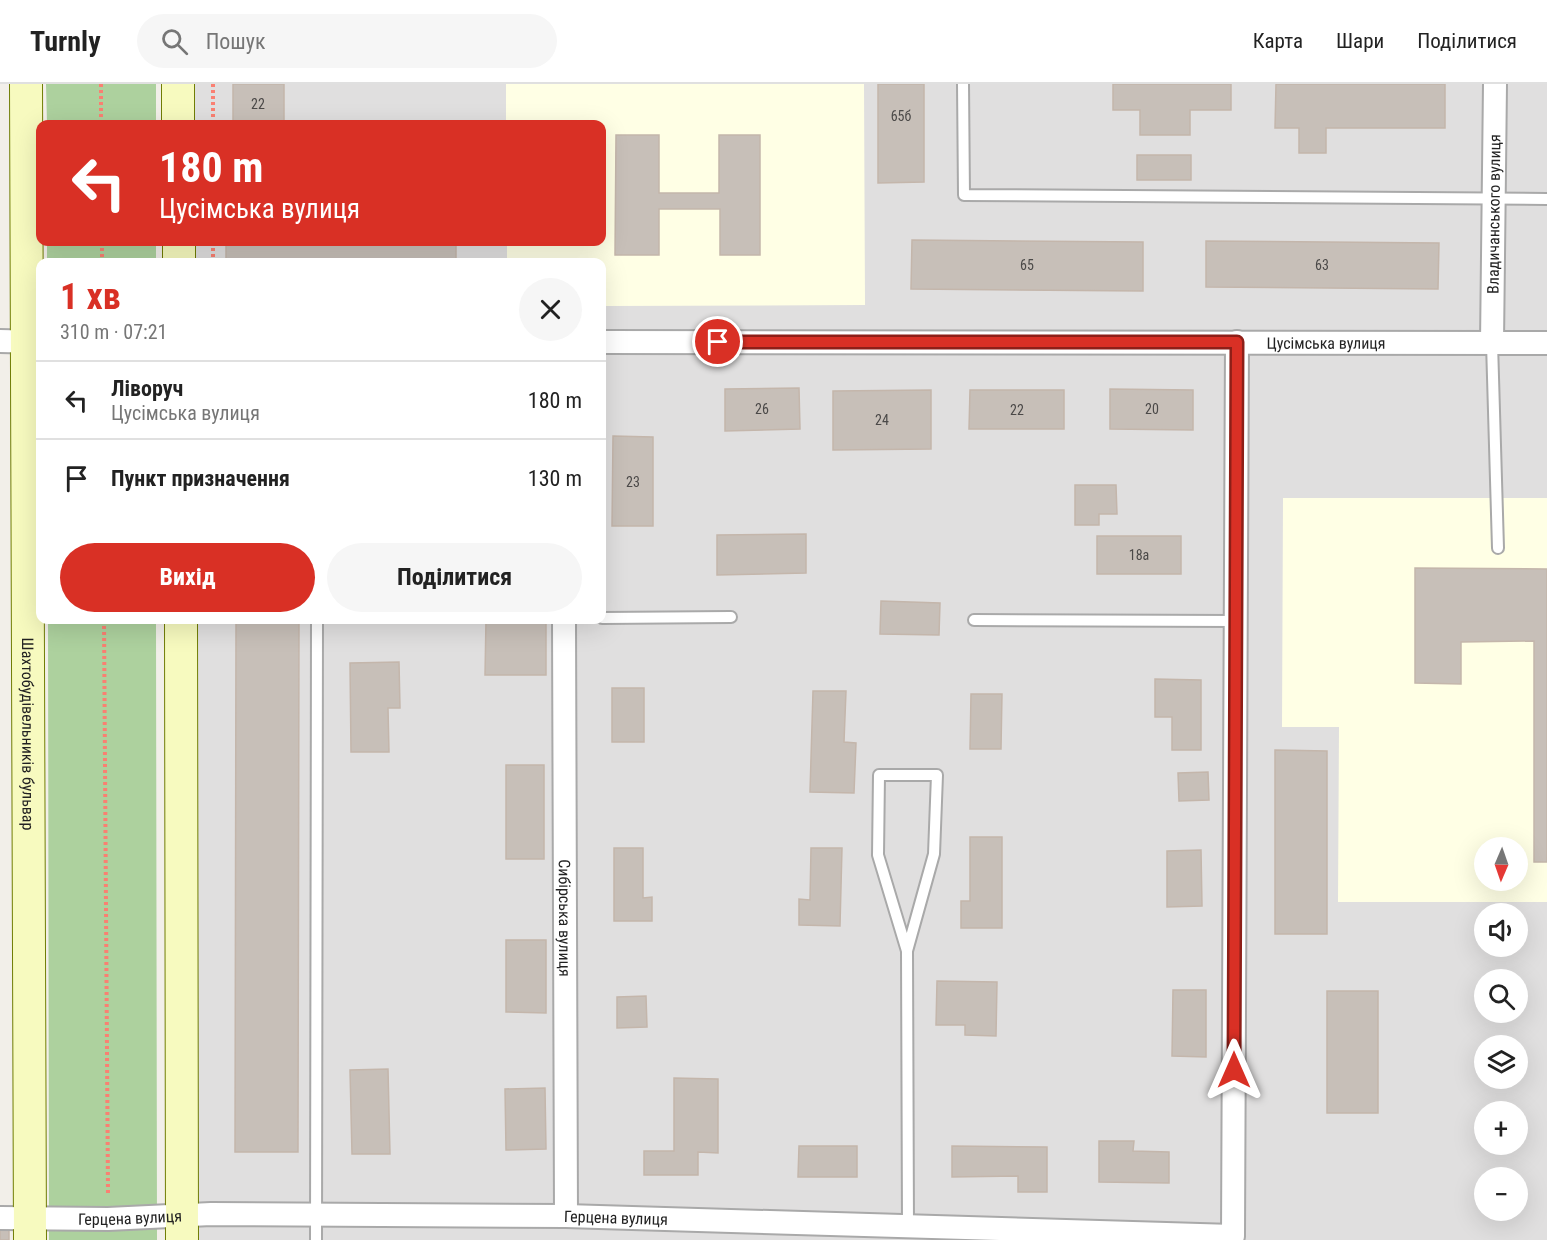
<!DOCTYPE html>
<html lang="uk">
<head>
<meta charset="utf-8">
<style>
  body { margin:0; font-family:"Roboto Condensed",sans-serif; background:#f6f6f6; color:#222; height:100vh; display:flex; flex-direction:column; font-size:22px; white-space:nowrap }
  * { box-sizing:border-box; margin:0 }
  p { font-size:20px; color:#767676 }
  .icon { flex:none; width:33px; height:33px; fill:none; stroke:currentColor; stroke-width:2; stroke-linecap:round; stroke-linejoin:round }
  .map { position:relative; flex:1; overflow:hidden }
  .sheet { position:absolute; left:36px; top:174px; width:570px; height:366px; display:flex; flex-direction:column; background:#fff; border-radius:12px; box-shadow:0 6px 24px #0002 }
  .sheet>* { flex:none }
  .guide { position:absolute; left:36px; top:36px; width:570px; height:126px; border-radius:12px; box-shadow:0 6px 24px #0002; background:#d93025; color:#fff; overflow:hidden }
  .needle { width:39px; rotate:182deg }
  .fabs { position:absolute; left:1474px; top:753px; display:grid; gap:12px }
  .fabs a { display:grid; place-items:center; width:54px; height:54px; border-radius:50%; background:#fff; box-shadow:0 6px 24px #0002; font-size:30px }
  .pin { position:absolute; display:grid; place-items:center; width:51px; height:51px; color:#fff; margin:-26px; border:3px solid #fff; border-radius:50%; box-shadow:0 2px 6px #0007 }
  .me { position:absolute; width:66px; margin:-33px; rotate:0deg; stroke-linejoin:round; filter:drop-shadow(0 0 4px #0008) }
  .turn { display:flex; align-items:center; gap:21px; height:126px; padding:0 24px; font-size:27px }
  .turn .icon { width:78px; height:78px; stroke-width:2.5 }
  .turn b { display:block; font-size:42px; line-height:51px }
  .round { display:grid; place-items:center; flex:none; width:63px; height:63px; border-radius:32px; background:#f6f6f6 }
  .headline { display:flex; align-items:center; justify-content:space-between; height:102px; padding:0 24px }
  h1 { font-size:36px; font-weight:700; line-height:45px; color:#d93025 }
  .primary-button { display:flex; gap:12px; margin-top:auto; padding:12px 24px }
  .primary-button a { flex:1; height:69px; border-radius:36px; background:#d93025; color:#fff; font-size:24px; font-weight:700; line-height:69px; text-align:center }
  .primary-button a+a { background:#f6f6f6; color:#222 }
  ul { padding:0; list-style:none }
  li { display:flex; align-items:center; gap:18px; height:78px; padding:0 24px; border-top:2px solid #e0e0e0 }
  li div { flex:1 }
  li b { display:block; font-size:22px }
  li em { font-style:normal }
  header { display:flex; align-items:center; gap:36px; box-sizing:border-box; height:84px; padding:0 30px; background:#fff; border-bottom:2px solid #e0e0e0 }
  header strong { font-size:28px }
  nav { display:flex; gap:33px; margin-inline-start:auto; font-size:21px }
  .search { width:420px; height:54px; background:#f6f6f6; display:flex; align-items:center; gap:15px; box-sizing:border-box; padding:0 21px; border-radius:33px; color:#767676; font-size:22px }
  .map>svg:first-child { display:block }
  .residential { fill:#e0dfdf; fill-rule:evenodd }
  .education { fill:#ffffe5; fill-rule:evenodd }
  .forest { fill:#add19e }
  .building { fill:#c7bfb8; stroke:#c4b6ab; stroke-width:1.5 }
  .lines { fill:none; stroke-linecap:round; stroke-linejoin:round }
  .service-casing { stroke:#a9a9a9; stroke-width:14 }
  .minor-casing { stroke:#a9a9a9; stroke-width:26 }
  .secondary-casing { stroke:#707d05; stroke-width:34 }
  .path { stroke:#fa8072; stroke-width:4; stroke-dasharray:3 3; stroke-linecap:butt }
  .service { stroke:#fff; stroke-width:10 }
  .minor { stroke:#fff; stroke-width:22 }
  .secondary { stroke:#f7fabf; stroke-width:32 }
  .route-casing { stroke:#8d1f18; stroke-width:15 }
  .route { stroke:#d93025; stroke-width:10 }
  .labels { text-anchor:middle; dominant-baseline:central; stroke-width:4.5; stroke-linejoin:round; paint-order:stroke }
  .number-label { font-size:14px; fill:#4b4948 }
  .street-label { font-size:16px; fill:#222; stroke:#fff }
</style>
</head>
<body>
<header>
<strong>Turnly</strong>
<div class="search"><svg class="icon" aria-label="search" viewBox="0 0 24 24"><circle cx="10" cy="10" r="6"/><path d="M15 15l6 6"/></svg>Пошук</div>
<nav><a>Карта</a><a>Шари</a><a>Поділитися</a></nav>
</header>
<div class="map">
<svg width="1547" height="1156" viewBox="0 0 1547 1156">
  <rect width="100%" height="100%" fill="#f2efe9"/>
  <path class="residential" d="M192,0H1547V1156H194L193,536H602V178H192V158H602V40H192ZM1485,764H1518V796H1485ZM1485,830H1518V862H1485ZM1485,896H1518V928H1485ZM1485,962H1518V994H1485ZM1485,1028H1518V1060H1485ZM1485,1094H1518V1126H1485Z"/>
  <path class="education" d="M506,0H864L865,221L602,222V178H507V158H602V40H506Z
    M1283,414H1547V818H1338L1339,643H1282ZM1485,764H1518V796H1485Z"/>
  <path class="forest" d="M46,0H156V40H47Z
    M47,158H156V178H47Z
    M48,536H156L157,1156H49Z"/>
  <path class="building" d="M233,0H284V40H233Z
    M878,0H924V98L878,99Z
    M1113,0H1231V26H1190V51H1140V26H1113Z
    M1276,0H1445V44H1326V69H1299V44H1275Z
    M616,51H659V109H719V51H760V171H720V125H659V171H615Z
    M1137,71H1191V96H1137Z
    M912,156L1143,158V207L911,205Z
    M1206,157L1439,159L1438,205L1206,203Z
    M226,158H456V178H226Z
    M799,304L800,345L725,347V305Z
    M1110,305L1193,306V346L1110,345Z
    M931,306V365L833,366V307Z
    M970,306H1064V345H969Z
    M613,352L653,353V442H612Z
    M1075,401H1116L1117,430H1099V441H1075Z
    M806,450V489L717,491V451Z
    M1097,452H1181V490H1097Z
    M1415,484L1547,485V778H1534V557L1461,558V600L1415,599Z
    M881,517L940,519L939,551L880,550Z
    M236,536H299L298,1068H235Z
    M486,536H546V591H485Z
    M399,578L400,624H388L389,668H351L350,579Z
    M1155,595L1201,596V666H1172V633H1155Z
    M612,604H644V658H612Z
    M813,607H846L844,658L856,659L854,709L810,708Z
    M971,610H1002L1001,665H970Z
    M1275,666L1327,667V850H1275Z
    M506,681H544V775H506Z
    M1208,688L1209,716L1179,717L1178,689Z
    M970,753H1002V844H961V817H970Z
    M614,764H643V814L652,813V837H614Z
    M811,764H842L840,842L799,841V815L810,816Z
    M1201,766L1202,822L1167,823V767Z
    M506,856H546V929L506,928Z
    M937,897L997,898L996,952L965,951V941H936Z
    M1173,906H1206V973L1172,972Z
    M1327,907H1378V1029H1327Z
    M646,912L647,943L617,944V913Z
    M388,985L390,1070H352L350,986Z
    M674,994L718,995V1069L698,1068V1091H644V1067H674Z
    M545,1004L546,1065L506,1066L505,1005Z
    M1099,1057H1134L1133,1067L1169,1068V1099L1099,1098Z
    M799,1062H857V1093H798Z
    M952,1062L1047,1063V1108H1018V1092L952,1093Z
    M0,1146H9V1156H0Z"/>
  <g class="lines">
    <defs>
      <path id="service" d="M963,0L964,111L1547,115
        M1492,259L1498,464
        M602,534L731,533
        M974,536L1236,537
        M907,867L878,771L879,691H937L934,770L907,867L908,1142
        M316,1156L317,536"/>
      <g id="minor">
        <path d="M0,257L40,258"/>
        <path id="s1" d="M602,258L1547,259"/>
        <path id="s2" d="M1492,259L1495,0"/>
        <path id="s3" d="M564,536L566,1132"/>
        <path id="s4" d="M0,1134L108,1135L211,1130L566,1132L1233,1152L1237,258"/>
      </g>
      <g id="secondary">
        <path id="s5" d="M26,0L30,1156"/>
        <path d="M178,0V40"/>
        <path d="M179,158V178"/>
        <path d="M181,536L182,1156"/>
      </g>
    </defs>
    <use href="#service" class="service-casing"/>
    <use href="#minor" class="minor-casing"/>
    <use href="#secondary" class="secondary-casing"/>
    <path class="path" d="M101,0V40
      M213,0V40
      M102,158V178
      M213,158V178
      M104,536L108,1111"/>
    <use href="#service" class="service"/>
    <use href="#minor" class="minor"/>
    <use href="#secondary" class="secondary"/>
  </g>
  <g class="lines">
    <defs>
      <path id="route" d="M718,258H1237L1234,986"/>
    </defs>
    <use href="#route" class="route-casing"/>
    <use href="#route" class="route"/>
  </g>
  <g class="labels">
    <g class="number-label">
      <text x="258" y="20">22</text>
      <text x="901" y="32">65б</text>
      <text x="1027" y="181">65</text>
      <text x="1322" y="181">63</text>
      <text x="762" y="325">26</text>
      <text x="1152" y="325">20</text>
      <text x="1017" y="326">22</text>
      <text x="882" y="336">24</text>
      <text x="633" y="398">23</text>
      <text x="1139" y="471">18а</text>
    </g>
    <g class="street-label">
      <text stroke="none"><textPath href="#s2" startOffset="129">Владичанського вулиця</textPath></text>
      <text stroke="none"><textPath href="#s1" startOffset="724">Цусімська вулиця</textPath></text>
      <text stroke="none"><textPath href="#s5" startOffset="650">Шахтобудівельників бульвар</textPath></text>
      <text stroke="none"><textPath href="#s3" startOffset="298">Сибірська вулиця</textPath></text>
      <text stroke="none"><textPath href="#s4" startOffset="130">Герцена вулиця</textPath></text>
      <text stroke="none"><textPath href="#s4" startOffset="616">Герцена вулиця</textPath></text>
    </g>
  </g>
</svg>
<div class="fabs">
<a><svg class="needle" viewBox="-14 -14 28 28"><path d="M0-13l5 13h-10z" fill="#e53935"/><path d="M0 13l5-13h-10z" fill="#767676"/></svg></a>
<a><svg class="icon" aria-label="sound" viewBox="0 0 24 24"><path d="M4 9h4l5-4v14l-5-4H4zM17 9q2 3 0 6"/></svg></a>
<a><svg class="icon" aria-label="search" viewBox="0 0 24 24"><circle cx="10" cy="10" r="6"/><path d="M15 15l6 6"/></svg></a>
<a><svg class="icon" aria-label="layers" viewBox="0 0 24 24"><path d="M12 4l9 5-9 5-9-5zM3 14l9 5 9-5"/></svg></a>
<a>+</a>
<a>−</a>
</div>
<div class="pin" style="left:718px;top:258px;background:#d93025"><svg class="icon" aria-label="arrive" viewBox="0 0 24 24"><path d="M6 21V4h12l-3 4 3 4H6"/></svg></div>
<svg class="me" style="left:1234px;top:986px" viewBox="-20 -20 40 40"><path d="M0-17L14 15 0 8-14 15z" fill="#d93025" stroke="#fff" stroke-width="4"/></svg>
<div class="guide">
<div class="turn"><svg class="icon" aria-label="left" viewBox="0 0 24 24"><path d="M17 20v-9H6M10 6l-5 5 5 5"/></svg><div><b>180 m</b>Цусімська вулиця</div></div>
</div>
<section class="sheet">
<div class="headline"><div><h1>1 хв</h1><p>310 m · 07:21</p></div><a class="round"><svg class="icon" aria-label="close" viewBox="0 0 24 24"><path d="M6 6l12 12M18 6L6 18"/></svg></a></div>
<ul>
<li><svg class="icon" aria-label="left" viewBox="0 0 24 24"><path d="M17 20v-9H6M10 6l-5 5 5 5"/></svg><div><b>Ліворуч</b><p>Цусімська вулиця</p></div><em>180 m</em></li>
<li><svg class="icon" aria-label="arrive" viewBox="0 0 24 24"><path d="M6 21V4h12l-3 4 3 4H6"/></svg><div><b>Пункт призначення</b></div><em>130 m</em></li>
</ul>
<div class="primary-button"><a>Вихід</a><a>Поділитися</a></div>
</section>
</div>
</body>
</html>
